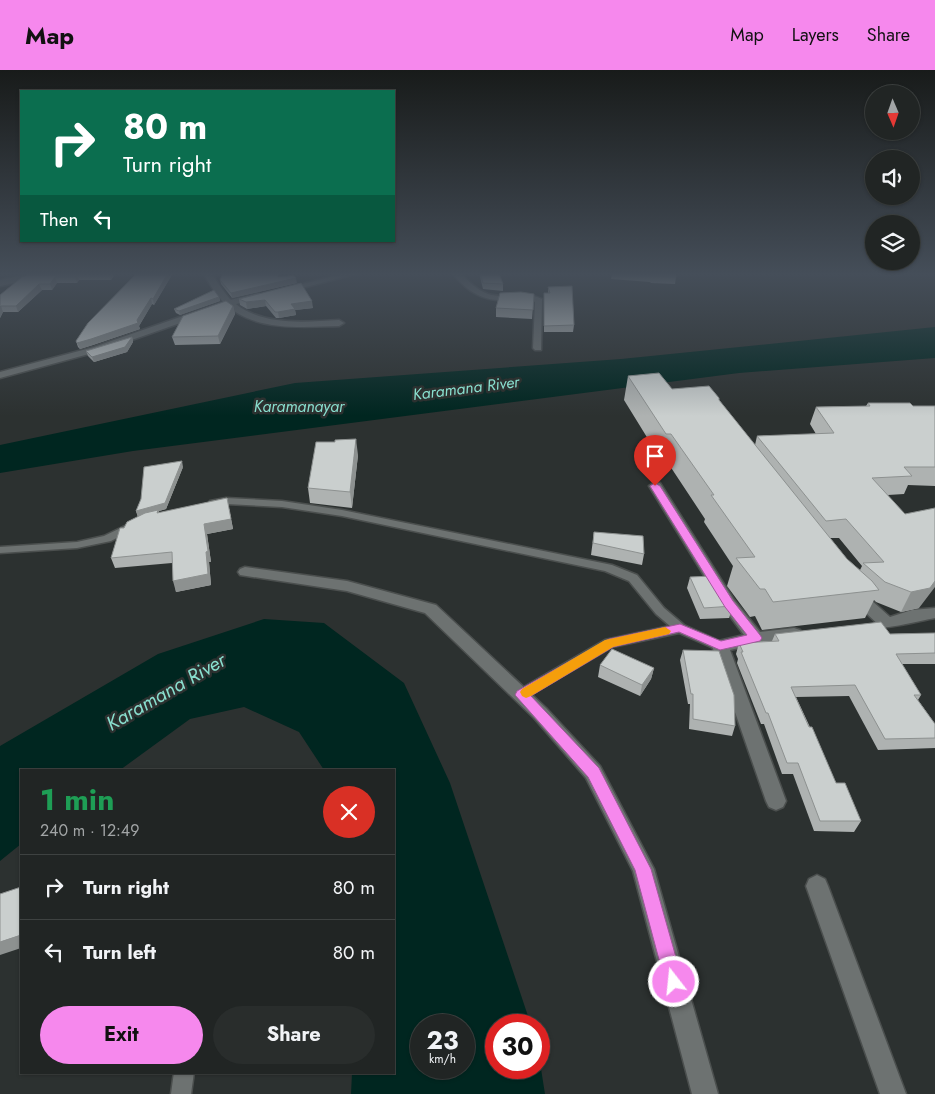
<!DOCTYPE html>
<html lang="en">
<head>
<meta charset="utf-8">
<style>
  body { margin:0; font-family:Jost,sans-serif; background:#292d2c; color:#f1f3f6; height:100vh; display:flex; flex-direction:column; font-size:19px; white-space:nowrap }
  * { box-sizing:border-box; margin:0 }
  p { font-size:16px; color:#a2a5a6 }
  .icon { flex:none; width:28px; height:28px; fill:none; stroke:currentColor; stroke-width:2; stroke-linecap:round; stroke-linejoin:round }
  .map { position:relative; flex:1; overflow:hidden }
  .drawer { position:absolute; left:20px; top:699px; width:375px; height:305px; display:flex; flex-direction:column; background:#212524; border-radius:0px; box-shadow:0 1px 4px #0004,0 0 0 1px #3e4241 }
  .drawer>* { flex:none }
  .guide { position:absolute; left:20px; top:20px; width:375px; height:152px; border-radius:0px; box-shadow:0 1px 4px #0004,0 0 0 1px #3e4241; background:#0b6e4f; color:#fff; overflow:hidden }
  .needle { width:32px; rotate:178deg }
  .buttons { position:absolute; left:865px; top:15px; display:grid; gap:10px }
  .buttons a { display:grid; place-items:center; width:55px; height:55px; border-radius:50%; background:#212524; box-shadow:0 1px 4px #0004,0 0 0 1px #3e4241; font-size:25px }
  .speed { position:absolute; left:410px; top:944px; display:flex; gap:10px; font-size:25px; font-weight:700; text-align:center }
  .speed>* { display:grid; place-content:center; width:65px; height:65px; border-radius:50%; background:#212524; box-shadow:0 1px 4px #0004,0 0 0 1px #3e4241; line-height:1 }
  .speed small { font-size:12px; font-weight:400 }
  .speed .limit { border:8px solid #d22; background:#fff; color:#111 }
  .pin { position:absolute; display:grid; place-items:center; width:42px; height:42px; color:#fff; margin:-51px -21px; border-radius:50% 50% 50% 0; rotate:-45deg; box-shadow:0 0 5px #0007 }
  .pin .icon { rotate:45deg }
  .me { position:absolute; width:55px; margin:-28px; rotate:344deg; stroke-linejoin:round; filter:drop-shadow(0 0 4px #0008) }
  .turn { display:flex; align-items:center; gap:18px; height:105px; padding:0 20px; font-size:22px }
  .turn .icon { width:65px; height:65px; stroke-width:2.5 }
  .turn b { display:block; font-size:35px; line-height:42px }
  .then { display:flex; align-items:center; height:48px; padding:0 20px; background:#0003; gap:10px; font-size:19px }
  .round { display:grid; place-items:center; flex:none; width:52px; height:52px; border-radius:26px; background:#292d2c }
  .head { display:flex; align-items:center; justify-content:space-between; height:85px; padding:0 20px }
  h1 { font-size:30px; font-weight:700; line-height:38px; color:#1e9e55 }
  .action { display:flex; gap:10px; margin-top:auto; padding:10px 20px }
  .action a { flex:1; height:58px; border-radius:30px; background:#f688ed; color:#111; font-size:20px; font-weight:700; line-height:58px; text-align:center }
  .action a+a { background:#292d2c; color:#f1f3f6 }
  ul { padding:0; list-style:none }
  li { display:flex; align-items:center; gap:15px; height:65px; padding:0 20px; border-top:1px solid #3e4241 }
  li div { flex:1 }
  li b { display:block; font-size:19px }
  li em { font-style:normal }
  header { display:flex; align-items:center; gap:30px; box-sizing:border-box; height:70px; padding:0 25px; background:#f688ed; color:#111 }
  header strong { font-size:24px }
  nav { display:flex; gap:28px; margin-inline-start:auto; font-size:18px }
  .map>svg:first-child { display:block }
  .water { fill:#002620; fill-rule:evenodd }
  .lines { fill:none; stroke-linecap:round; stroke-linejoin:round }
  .service-casing { stroke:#4b4f4e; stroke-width:3 }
  .minor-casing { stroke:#4b4f4e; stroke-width:3 }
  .secondary-casing { stroke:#4b4f4e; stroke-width:3 }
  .service { fill:#6d7271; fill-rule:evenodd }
  .minor { fill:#6d7271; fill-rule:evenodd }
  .secondary { fill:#6d7271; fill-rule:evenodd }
  .wall { fill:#aeb2b1; fill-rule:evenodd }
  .shaded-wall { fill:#8d9190 }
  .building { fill:#cacfce; stroke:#8d9190 }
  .route { fill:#f688ed; stroke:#a0589a }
  .slow { fill:#f59e0b }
  .labels { text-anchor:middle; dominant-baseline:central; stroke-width:5; stroke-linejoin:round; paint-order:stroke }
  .far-water-label { font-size:16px; font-style:italic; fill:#89dfcf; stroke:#2c3130 }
  .water-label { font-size:20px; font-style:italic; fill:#89dfcf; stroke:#2c3130 }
</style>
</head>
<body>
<header>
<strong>Map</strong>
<nav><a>Map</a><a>Layers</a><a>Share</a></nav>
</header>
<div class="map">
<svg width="935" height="1024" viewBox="0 0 935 1024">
  <rect width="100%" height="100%" fill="#2c3130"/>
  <path class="water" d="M935,257V288L739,303L133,381L0,403V375L295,313L621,289Z
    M264,549L324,553L404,613L450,713L531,955H496V998H539V986L545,1024H351L352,1003L394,1002V700H324L299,662L244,637L190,649L120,700H21V774L0,791V676L158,584ZM421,955H464V998H421Z"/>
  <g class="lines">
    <defs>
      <path id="service" d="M226,428L282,431L342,440L612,495L637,505L664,538L684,555L724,573L726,576L724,579L720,581L679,563L612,577L522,630L517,629L515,625L517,621L605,570L670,556L656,544L629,511L605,501L342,446L282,437L226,434L214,436L209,433L210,431Z
        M131,453L135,454L136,456L135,458L111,471L77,478L0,483V477L77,472L104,466Z
        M174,1002H194L191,1024H171Z"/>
      <path id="minor" d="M32,203H42L29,210L0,216V210Z
        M203,203H211C217,211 222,220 229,228C258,257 302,252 339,250L344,253L339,256C300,257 253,262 223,232C215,223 209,213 203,203Z
        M452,203H460C468,211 477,220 488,224C506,230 524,220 542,229L541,280H535L533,278L535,232C526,227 516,229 507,230C483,232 467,221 452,203Z
        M655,412L660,413L734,530L760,562L794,558L800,560L802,564L800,568L794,570L756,574L730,580L786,731L783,737L776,740L769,737L766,731L712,576L714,572L744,565L724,538L649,416Z
        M245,497L347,511L436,535L546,638L600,696L654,799L718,1024H692L633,801L586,708L534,648L425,543L347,521L240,505L238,502L240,499Z
        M856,520L861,521L890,547L912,540L935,538V548C923,550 889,559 881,557L851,529L848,525L851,521Z
        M817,805L825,809L828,816L906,1024H880L806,816L809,809Z"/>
      <path id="secondary" d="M346,203H359L283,223L279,220Z
        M258,223L262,226L261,228L232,235L100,281L0,308V302L94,277L226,231Z"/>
    </defs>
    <use href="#service" class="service-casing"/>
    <use href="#minor" class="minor-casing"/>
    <use href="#secondary" class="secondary-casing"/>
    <use href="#service" class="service"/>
    <use href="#minor" class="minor"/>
    <use href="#secondary" class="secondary"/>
  </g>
  <path class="wall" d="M116,203L111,210H79L77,213H57L52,220H42L18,242H3L0,248V225L22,207Z
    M137,203H173L154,235L152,234L139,256L140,259L93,275L80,279L78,277L76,271Z
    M479,203H499L503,214V221L483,219Z
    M612,203H675L676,207L675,214L651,213L650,212L611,209Z
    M279,207L297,213L232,228L221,214L220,210Z
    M301,213L313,238L295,240L296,245L279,248H276L266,236L247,239L240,235L239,229Z
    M548,217L574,255L573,262H544V229L548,223Z
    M534,224L532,249L496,247V238Z
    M219,227L220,231L180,245L176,243L174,239Z
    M233,236L235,244L220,274L175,275L172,267Z
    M132,267L133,272L127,282L94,292L88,286L86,281Z
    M628,306L672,319L719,330L755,375L757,366L816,364L810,354L816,337L866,336L868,333L913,336H935V416L908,415L904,424L888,425L919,538L901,542L876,532L874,530L865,548L762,560L755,546L750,547L727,516L733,496L704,452L705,449L666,390H661L624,330ZM830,468H839L862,496L860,500L847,489Z
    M358,385L352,438L310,433L308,418Z
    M183,397L166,439L159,441V443L227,428L233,459L207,464L211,492H209L211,515L176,522L172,493L115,498L111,488L138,447L136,441Z
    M594,462L644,484L642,495L591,485Z
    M690,507L733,536L729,548L700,549L687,518Z
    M935,563V594H902L921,625L918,630L935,654V678L878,680L849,626L796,627L836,713L861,751L854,762L814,761L793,704H782L764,654H761L737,593L738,589L736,584L739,573L772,571L775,564H890Z
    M683,580L735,656L732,666L689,659L690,634H688L680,590Z
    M600,595L654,598L651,609L640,626L598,607Z"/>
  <path class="shaded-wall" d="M110,203H116L111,210L109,204Z
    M168,203H173L154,235L153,229Z
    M77,205L79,210L77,213L75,207Z
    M55,207L57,213L52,220L50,214Z
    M296,208L297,213L232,228L231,223Z
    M39,214L42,220L18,242L16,236Z
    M219,227L220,231L180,245L179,241Z
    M151,228L152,234L139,256L137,250Z
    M265,230L266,236L247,239L246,232Z
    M312,231L313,238L295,240L296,245L279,248L278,242L291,234Z
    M1,236L3,242L0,248V237Z
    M233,236L235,244L220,274L218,266Z
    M138,253L140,259L93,275L80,279L77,273Z
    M132,267L133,272L127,282L94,292L92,287Z
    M356,369L358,385L352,438L350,422Z
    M182,391L183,397L166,439L159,441L162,450L138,447L136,441Z
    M227,428L233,459L207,464L211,492H209L211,515L176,522L173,511L204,454Z
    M935,511V517L919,538L901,542L911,522Z
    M654,598L651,609L640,626L642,615Z
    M21,865V878L0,885V872Z"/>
  <path class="building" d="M32,203H110L109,204L77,205L75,207H55L50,214H39L16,236H1L0,237V225L22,207Z
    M137,203H168L153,229L151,228L137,250L138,253L91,269L77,273L76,271L88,253Z
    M223,203H278V207L293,205L296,208L231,223L220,210Z
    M480,203H499L503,214L483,213Z
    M622,203H675L676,207L652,206L651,205Z
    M301,213L312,231L291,234L295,239L278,242H275L265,230L246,232L239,229Z
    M572,216L574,255L544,256V223H550L548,217Z
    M214,220L219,227L179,241L174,239Z
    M521,222L534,224L533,240L496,238L500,223Z
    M226,231L233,236L218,266L172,267L183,246Z
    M132,267L125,277L92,287L86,281Z
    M659,303L672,319L709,316L719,328V330L847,489L872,511L879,520L773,532L765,519H760L736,488L755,487L711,425H714L671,364H666L628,306Z
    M868,333H910L913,336H935V397H904L912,406L872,408L905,444L935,438V511L930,518L911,522L885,512L863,493L884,492L846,449L826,451L757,366L834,363L816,337L870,336Z
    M356,369L350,422L308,418L316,372H335V370Z
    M182,391L165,433L136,441L141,429L144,397Z
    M227,428L231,449L204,454L208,481L206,482L208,504L173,511L172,482L111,488L120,458H124L127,452L145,443L158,440L157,443Z
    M594,462L643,466L644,484L593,473Z
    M712,506L733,536L704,538L690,507Z
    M881,552L890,564L935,563V583L896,584L921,625H914L935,654V668L885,669L855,615L791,617L809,657H812L836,713H845L861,751H820L798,693H787L768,643H766L741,582H743L739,573L779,571L775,564Z
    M612,579L654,598L642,615L600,595Z
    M683,580L719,581L734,625L735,656L693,649V624H691Z
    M21,817V865L0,872V824Z"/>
  <linearGradient id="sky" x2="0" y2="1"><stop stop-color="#181b1a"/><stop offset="0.59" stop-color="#454e59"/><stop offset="1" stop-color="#454e59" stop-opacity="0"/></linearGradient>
  <rect width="935" height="346" fill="url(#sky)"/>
  <path class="route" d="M655,413L660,416L733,531L760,565L762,568L760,571L720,580L679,562L613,577L531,626L599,698L651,799L683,912L680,918L674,921L667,918L665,912L635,800L588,707L515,625L517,621L609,569L680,554L721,571L747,565L725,537L650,416Z"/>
  <path class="slow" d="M665,557L671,561L669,564L613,577L531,626L526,628L522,626L520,622L522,619L605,570Z"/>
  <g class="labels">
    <g class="far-water-label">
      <text transform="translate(466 318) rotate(-7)">Karamana River</text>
      <text x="299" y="336">Karamanayar</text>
    </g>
    <g class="water-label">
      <text transform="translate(166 622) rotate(-30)">Karamana River</text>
    </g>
  </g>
</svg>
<div class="buttons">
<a><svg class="needle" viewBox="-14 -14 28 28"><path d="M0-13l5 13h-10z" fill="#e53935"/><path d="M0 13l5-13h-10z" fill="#a2a5a6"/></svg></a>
<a><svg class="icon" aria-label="sound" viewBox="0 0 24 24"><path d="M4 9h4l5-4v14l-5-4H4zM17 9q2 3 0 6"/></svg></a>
<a><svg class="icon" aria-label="layers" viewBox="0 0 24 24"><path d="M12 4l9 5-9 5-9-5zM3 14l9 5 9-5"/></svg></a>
</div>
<div class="speed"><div>23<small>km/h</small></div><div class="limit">30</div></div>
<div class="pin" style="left:655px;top:416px;background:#d93025"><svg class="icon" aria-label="arrive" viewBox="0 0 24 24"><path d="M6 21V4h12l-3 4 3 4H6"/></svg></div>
<svg class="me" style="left:674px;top:912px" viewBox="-20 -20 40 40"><circle r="17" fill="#f688ed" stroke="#fff" stroke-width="3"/><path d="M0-11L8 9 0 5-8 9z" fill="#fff"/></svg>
<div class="guide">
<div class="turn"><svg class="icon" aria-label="right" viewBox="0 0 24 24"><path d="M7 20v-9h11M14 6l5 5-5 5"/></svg><div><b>80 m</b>Turn right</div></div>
<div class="then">Then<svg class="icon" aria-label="left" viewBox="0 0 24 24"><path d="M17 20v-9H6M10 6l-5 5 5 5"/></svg></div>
</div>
<section class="drawer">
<div class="head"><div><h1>1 min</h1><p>240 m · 12:49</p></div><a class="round" style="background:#d93025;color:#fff"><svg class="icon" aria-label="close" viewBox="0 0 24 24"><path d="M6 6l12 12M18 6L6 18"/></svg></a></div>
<ul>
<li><svg class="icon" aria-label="right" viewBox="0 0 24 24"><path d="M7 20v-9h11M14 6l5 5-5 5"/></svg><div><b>Turn right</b></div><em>80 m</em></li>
<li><svg class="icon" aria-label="left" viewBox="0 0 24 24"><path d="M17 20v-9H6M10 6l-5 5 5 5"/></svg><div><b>Turn left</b></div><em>80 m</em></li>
</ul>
<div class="action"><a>Exit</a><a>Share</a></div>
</section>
</div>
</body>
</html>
